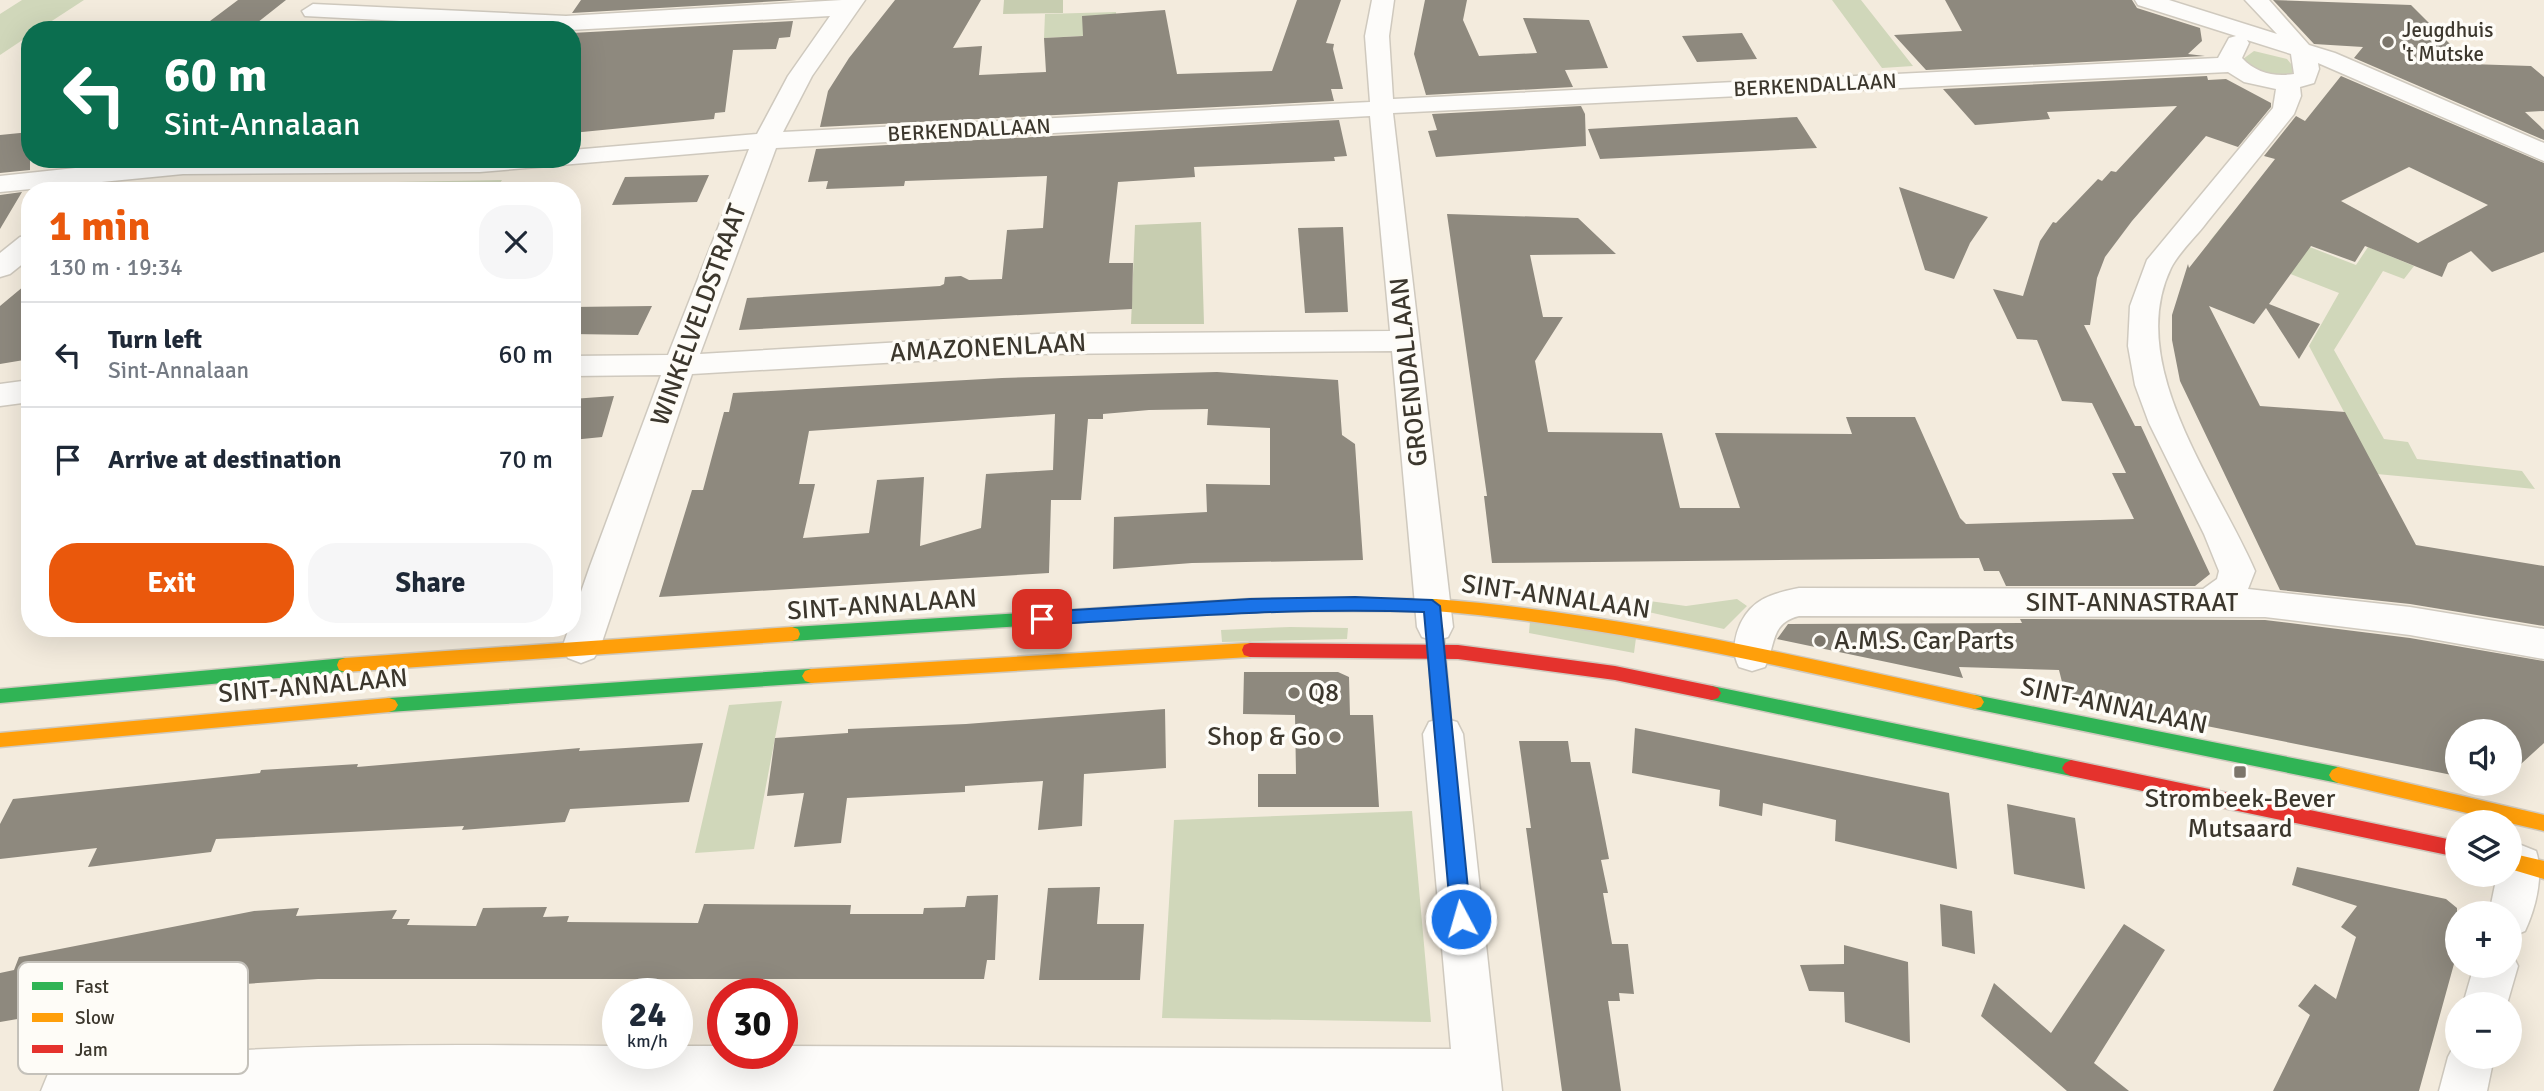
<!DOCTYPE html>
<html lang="en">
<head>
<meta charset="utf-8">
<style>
  body { margin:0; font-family:Signika,sans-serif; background:#f6f6f7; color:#1f2937; height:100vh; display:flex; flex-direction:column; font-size:26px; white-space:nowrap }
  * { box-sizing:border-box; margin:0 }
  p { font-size:23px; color:#747a83 }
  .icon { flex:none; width:38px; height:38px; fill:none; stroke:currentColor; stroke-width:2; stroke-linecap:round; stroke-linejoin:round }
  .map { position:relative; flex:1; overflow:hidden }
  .sheet { position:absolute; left:21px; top:182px; width:560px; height:455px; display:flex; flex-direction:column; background:#fff; border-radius:28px; box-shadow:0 7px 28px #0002 }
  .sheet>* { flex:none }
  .top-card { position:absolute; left:21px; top:21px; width:560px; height:147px; border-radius:28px; box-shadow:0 7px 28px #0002; background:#0b6e4f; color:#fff; overflow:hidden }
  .tools { position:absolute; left:2445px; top:719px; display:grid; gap:14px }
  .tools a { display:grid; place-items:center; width:77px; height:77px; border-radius:50%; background:#fff; box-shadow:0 7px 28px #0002; font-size:35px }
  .speed { position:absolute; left:602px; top:978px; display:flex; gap:14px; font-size:35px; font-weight:700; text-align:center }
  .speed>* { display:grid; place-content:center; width:91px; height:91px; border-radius:50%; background:#fff; box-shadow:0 7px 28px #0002; line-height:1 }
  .speed small { font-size:18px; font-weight:400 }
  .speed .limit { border:10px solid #d22; background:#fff; color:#111 }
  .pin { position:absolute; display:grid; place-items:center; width:60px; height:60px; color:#fff; margin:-30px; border-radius:14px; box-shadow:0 4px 10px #0006 }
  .me { position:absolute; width:77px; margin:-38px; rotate:354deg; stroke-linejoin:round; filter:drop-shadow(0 0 5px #0008) }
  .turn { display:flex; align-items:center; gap:24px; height:147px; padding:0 28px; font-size:32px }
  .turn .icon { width:91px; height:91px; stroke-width:2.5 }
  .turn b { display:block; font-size:49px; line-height:60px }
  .round { display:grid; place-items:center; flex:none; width:74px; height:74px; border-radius:28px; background:#f6f6f7 }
  .summary { display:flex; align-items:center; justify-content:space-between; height:119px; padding:0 28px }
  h1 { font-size:42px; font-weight:800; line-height:52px; color:#ea580c }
  .button { display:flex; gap:14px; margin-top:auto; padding:14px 28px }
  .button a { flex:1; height:80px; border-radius:28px; background:#ea580c; color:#fff; font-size:28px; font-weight:800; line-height:80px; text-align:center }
  .button a+a { background:#f6f6f7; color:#1f2937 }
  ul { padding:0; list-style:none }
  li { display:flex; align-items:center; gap:21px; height:105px; padding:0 28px; border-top:2px solid #e0e1e3 }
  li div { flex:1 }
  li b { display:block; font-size:26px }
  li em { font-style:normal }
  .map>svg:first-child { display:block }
  .green { fill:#d0d7ba }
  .forest { fill:#c7cdb0 }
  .building { fill:#8e897e; fill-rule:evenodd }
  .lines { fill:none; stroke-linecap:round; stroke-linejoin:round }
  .street-casing { stroke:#cfc9be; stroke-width:3 }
  .fast-casing { stroke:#cfc9be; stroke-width:3 }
  .slow-casing { stroke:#cfc9be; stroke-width:3 }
  .jam-casing { stroke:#cfc9be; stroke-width:3 }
  .street { fill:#fdfcfa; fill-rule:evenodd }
  .fast { fill:#30b455; fill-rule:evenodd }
  .slow { fill:#ff9f0a; fill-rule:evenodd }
  .jam { fill:#e5322d; fill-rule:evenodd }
  .route { fill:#1a73e8; stroke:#114b97; stroke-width:2 }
  .poi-dot { fill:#7c766b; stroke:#fefcf7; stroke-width:2.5 }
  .labels { text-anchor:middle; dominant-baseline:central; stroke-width:7; stroke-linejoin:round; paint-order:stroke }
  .far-poi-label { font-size:21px; fill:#3c372d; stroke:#fefcf7; text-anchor:start }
  .far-street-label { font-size:21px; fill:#3c372d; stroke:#fefcf7 }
  .street-label { font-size:26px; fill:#3c372d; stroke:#fefcf7 }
  .poi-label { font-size:26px; fill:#3c372d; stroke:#fefcf7; text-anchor:start }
  .key { fill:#fefcf7; stroke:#c4c1ba; stroke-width:2 }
  .key-label { font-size:19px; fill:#3c372d }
</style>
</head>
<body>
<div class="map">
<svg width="2544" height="1091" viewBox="0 0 2544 1091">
  <rect width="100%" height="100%" fill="#f3ebdd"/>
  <path class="green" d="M22,0H84L38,30H30V35L0,55V14Z
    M1832,0H1861L1913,66L1882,68Z
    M1116,12L1117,34L1044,38L1045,14Z
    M2254,51L2287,59L2296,70C2282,83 2253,72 2243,59Z
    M502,180L495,191H335L342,183Z
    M2230,216L2356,265L2368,247L2414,266L2404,279L2383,271L2334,350L2384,439L2408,442L2417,459L2522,471L2535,489L2377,474L2309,346L2339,293L2209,242Z
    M1737,599L1747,606L1724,629L1644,611L1642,600L1686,606Z
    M1530,621L1636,638L1634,653L1529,633Z
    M1290,627L1348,628L1347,639L1222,642L1221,630Z
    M782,701L754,849L695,853L729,705Z
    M1412,811L1431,1022L1162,1018L1174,820Z"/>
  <path class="forest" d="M1004,0H1063V13L1003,14Z
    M1201,222L1204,324H1131L1135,225Z"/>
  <path class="building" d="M238,0H286L248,30L202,27Z
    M581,0H797L572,13Z
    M895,0H981L953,48L982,46L979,75L1046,72L1044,38L1083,36L1082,16L1165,10L1177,74L1272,71L1297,0H1341L1326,43L1334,44L1333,49L1343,89H1331L1334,101L820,127L828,91L849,58Z
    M1425,0H1467L1463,20L1479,56L1537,53L1523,18L1589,20L1608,68L1565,70L1573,87L1426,95L1414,54Z
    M1945,0H2132L2137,8L2200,28L2202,41L2188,54L2205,56L1926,70L1894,35L1962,31Z
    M2273,0L2411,5L2470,64L2531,66L2544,77V111L2525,112L2544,130V140L2354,58L2363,47L2314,44Z
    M793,21L790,37L779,38L776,49L733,50L725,112L715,113L714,119L572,133V33Z
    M1742,33L1757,59L1697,62L1682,36Z
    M2207,76L2208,80L2226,79L2271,103V107L2238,147L2206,136L2132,221L2105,257L2097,278L2090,325H2084L2135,426H2141L2210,574L2195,586H2006L1999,571H1984L1979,558L1492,563L1484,496H1487L1447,214L1578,218L1616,254L1530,255L1543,317H1563L1535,361L1548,432L1662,433L1680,508H1740L1715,433L1852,434L1846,417H1915L1960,518L1966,524L2134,519L2112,473H2126L2092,403L2062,401L2037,340L2017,339L1993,289L2023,296L2040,241L2053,222L2056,223L2098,179L2102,181L2111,171L2116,172L2177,106L2047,112L2050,119L1975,125L1943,89Z
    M2341,76L2544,163V252L2492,272L2471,251L2448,263L2442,277L2365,246L2355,262L2311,246L2269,304L2320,324L2299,359L2266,308L2254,324L2209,306L2260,406L2345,412L2416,545L2544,566V626L2410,604L2280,590L2180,381L2172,340V315L2188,264L2189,268L2275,159L2264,156L2296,116L2305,121ZM2409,167L2488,205L2418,243L2341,201Z
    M1581,106L1585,114L1586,146L1436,157L1428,131L1437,130L1432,114Z
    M1797,117L1817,148L1600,159L1588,129Z
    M1339,120L1347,156L1334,157L1335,161L1194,167L1195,177L1118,182L1109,263H1133L1132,309L739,330L747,298L940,286L944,284L945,277L961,276L969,280L1002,279L1007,230L1043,228L1047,176L905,181L904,186L826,189L828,181L808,182L816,149Z
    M30,132V170L0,173V135Z
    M709,175L697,202L612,205L625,177Z
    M1899,187L1988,217L1970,243L1954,279L1925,270Z
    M22,192L0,229V195Z
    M1343,227L1348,312L1305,313L1298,228Z
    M30,281V359L0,364V306Z
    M652,306L638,335L572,334V307Z
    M1217,372L1338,380L1342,435L1355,444L1363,560L1192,563L1113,569L1114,517L1207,512L1206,484L1270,485V428L1207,425L1208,409L1149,410L1103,414V419H1088L1081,500H1051L1049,573L659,597L692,490H703L724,412H729L733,393L1002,378ZM1055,414L1053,470L986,474L981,528L920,546L924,477L877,480L869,533L803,538L815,484H799L809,431Z
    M614,396L602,437L572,440V399Z
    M2020,619L2265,620L2410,638L2544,661V743L2510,774V732H2457V776L2066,698L2059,670L1959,667L1963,678L1777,639L1788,624L2022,623Z
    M1244,672H1338L1349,677L1350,715H1373L1379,807H1258V774H1296L1295,715L1243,714Z
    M1165,709L1166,768L1084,774L1082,826L1038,830L1043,781L980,785L965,786V792L847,798L841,843L794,847L804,793L767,796L775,738L848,733V729L966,724Z
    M1635,728L1949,793L1957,869L1835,841L1836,820L1763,803L1762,816L1719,806L1720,790L1632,773Z
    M1519,741H1568L1571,762H1590L1609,859L1601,860L1608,893H1603L1612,944H1628L1634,994L1619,993L1620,1001H1608L1621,1091H1562L1526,828H1531Z
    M703,743L689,802L570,809L565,822L462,830L464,826L216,839L211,852L88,867L97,848L0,859V824L13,799L260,773L261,770L358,764L357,767L580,748L579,751Z
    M2007,804L2075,818L2085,889L2014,874Z
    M2297,867L2446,899L2457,908V953L2419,1091H2273L2310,1015L2298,1006L2315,984L2336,999L2356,937L2341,927L2357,906L2292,885Z
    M1100,887L1097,924H1144L1140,980H1039L1048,888Z
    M998,895L995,960H987L984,979H318L170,989L169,993L0,1022V973L14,970L19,957L254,911L299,908L296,916L397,910L392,919H410L407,925L476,926L483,908L547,907L543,917L569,916L567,922L698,923L704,904L851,905L850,914H923L924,908L965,907L967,896Z
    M1940,904L1972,911L1975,954L1942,946Z
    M2124,924L2165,950L2094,1063L2129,1091H2067L1981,1016L1994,983L2051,1033Z
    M1844,945L1908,962L1910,1043L1845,1022L1844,992L1809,991L1800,965L1844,964Z"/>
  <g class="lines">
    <defs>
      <path id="street" d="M842,0H865L812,76L783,132L1370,102L1365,36L1372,0H1394L1389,36L1393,99L2218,58L2229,38L2236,36L2138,5L2135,0H2169L2277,34L2245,0H2269L2309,45L2335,53L2544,143V161L2318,63L2319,69L2314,83L2300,87L2301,96L2294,114C2265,150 2236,186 2207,222C2196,237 2179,252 2171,268C2124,365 2218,485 2255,571L2248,589L2410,607L2544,629V659L2410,635L2265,617L1799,616C1770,623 1776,645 1765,667L1752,671L1739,667C1728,647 1739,616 1757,603C1769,594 1785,591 1799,588L2203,589L2217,579L2219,571L2204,534L2149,423L2135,385L2128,346L2130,306L2147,260L2273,108L2276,89L2244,82L2228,72L1393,113L1453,627L1448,637L1435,641L1422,637L1417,627L1392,351L1038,354L692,374L600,648L594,658L581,663L568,658L562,648L569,628H572V618L590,566L661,375L572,376V356L668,355L749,149L480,172L183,174L0,192V176L160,159H572V150L757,134L788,76L830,16L570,30L305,16L302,11L313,4L566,16ZM2247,40L2291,54L2294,74C2274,77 2256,73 2242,58L2249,43ZM1370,116L1390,331L1038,334L700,354L776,148Z
        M30,235V258L10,274L0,277V253L20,237Z
        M30,380V402L0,406V384Z
        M1443,718L1457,722L1463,734L1502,1091H41L48,1074C98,1054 158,1055 212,1052C347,1043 482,1045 618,1046V1054H677V1046H723V1054H782V1046L1451,1049L1423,734L1429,722Z
        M2521,845L2536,851C2544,874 2536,908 2525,931L2510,937V914H2489L2497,875H2510V849Z
        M2510,950L2518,966L2507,1004H2463L2474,966H2510Z
        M2457,1040V1057H2494L2487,1091H2439L2448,1057Z"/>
      <path id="fast" d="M1250,599H1435L1441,601L1443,605L1441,609L1435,611H1250L792,641L786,639L784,634L786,629L792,627Z
        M345,658L351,660L353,665L351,670L345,672L0,703V689Z
        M811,669L817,671L820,676L817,681L811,683L389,712L383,710L380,705L383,700L389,698Z
        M1712,686L2071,760L2077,763L2080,768L2077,773L2071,776L1712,700L1706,698L1703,693L1706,688Z
        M1975,695L2338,767L2344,770L2347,775L2344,780L2338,783L1975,709L1969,707L1966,702L1969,697Z"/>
      <path id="slow" d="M1435,599C1618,613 1796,656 1975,695L1981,697L1984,702L1981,707L1975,709C1796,670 1618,626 1435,611L1429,609L1427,605L1429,601Z
        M1435,621L1441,622L1443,627L1452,734L1449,739L1443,741L1437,739L1434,734L1427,627L1429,622Z
        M792,627L798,629L800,634L798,639L792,641L345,672L339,670L337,665L339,660L345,658Z
        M1250,643L1256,645L1258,650L1256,655L1250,657L811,683L805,681L802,676L805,671L811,669Z
        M389,698L395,700L398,705L395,710L389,712L0,747V733Z
        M2338,767L2544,815V831L2338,783L2332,780L2329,775L2332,770Z
        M2510,853L2544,861V879L2510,869Z"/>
      <path id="jam" d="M1250,643L1458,645L1615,666L1712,686L1718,688L1721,693L1718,698L1712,700L1615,680L1458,659L1250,657L1244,655L1242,650L1244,645Z
        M2071,760L2457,841V857L2071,776L2065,773L2062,768L2065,763Z"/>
    </defs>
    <use href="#street" class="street-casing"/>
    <use href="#fast" class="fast-casing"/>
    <use href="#slow" class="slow-casing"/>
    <use href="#jam" class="jam-casing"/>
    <use href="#street" class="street"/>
    <use href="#fast" class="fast"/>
    <use href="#slow" class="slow"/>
    <use href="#jam" class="jam"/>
  </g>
  <path class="route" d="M1355,597L1432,600L1440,606L1471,919L1468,925L1461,928L1454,925L1451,919L1424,612C1297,607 1170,617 1042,625L1034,619L1042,612L1250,599Z"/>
  <g class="poi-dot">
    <circle cx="2388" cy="42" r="7"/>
    <circle cx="1820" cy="641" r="7"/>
    <circle cx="1294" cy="693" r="7"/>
    <circle cx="1335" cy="737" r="7"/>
    <rect x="2233" y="765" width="14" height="14" rx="3.5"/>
  </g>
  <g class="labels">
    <g class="far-poi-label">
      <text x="2402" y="30">Jeugdhuis<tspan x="2402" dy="24">'t Mutske</tspan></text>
    </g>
    <g class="far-street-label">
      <text transform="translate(1815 85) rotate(-3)">BERKENDALLAAN</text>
      <text transform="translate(969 130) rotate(-3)">BERKENDALLAAN</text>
    </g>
    <g class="street-label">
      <text transform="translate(699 315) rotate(-70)">WINKELVELDSTRAAT</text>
      <text transform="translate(988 348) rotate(-3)">AMAZONENLAAN</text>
      <text transform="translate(1409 372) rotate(-96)">GROENDALLAAN</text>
      <text transform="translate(1556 597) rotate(8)">SINT-ANNALAAN</text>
      <text x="2132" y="603">SINT-ANNASTRAAT</text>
      <text transform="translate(882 605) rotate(-4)">SINT-ANNALAAN</text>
      <text transform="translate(313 686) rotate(-5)">SINT-ANNALAAN</text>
      <text transform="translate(2114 706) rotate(12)">SINT-ANNALAAN</text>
    </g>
    <g class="poi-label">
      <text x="1834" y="641">A.M.S. Car Parts</text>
      <text x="1308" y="693">Q8</text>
      <text x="1321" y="737" text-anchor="end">Shop &amp; Go</text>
      <text x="2240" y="799" text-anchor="middle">Strombeek-Bever<tspan x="2240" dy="30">Mutsaard</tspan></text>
    </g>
  </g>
  <rect x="18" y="962" width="230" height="112" rx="10" class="key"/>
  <rect x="32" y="982" width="31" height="8" fill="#30b455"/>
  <rect x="32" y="1013" width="31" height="9" fill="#ff9f0a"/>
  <rect x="32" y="1045" width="31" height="8" fill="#e5322d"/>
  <g class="key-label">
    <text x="75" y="993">Fast</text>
    <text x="75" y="1024">Slow</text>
    <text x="75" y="1056">Jam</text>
  </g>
</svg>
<div class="tools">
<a><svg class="icon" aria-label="sound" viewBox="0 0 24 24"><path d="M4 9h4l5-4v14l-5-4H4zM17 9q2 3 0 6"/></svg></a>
<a><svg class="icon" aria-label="layers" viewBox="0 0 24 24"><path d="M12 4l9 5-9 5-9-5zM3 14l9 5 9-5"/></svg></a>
<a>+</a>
<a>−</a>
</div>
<div class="speed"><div>24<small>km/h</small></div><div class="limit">30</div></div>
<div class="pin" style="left:1042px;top:619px;background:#d93025"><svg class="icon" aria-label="arrive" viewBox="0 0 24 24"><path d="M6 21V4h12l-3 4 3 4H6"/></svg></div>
<svg class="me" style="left:1461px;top:919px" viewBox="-20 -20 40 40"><circle r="17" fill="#1a73e8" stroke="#fff" stroke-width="3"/><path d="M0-11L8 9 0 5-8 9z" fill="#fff"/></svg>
<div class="top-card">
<div class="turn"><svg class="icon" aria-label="left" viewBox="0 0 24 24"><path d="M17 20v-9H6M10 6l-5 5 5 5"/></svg><div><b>60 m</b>Sint-Annalaan</div></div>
</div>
<section class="sheet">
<div class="summary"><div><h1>1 min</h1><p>130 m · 19:34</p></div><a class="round"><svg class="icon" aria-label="close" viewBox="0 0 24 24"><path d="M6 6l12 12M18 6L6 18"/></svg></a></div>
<ul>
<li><svg class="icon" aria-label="left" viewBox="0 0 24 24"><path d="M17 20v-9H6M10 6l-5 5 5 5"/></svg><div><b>Turn left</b><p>Sint-Annalaan</p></div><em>60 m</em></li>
<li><svg class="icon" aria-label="arrive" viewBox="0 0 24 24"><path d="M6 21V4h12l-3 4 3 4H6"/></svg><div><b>Arrive at destination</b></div><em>70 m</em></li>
</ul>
<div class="button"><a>Exit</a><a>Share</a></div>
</section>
</div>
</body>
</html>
